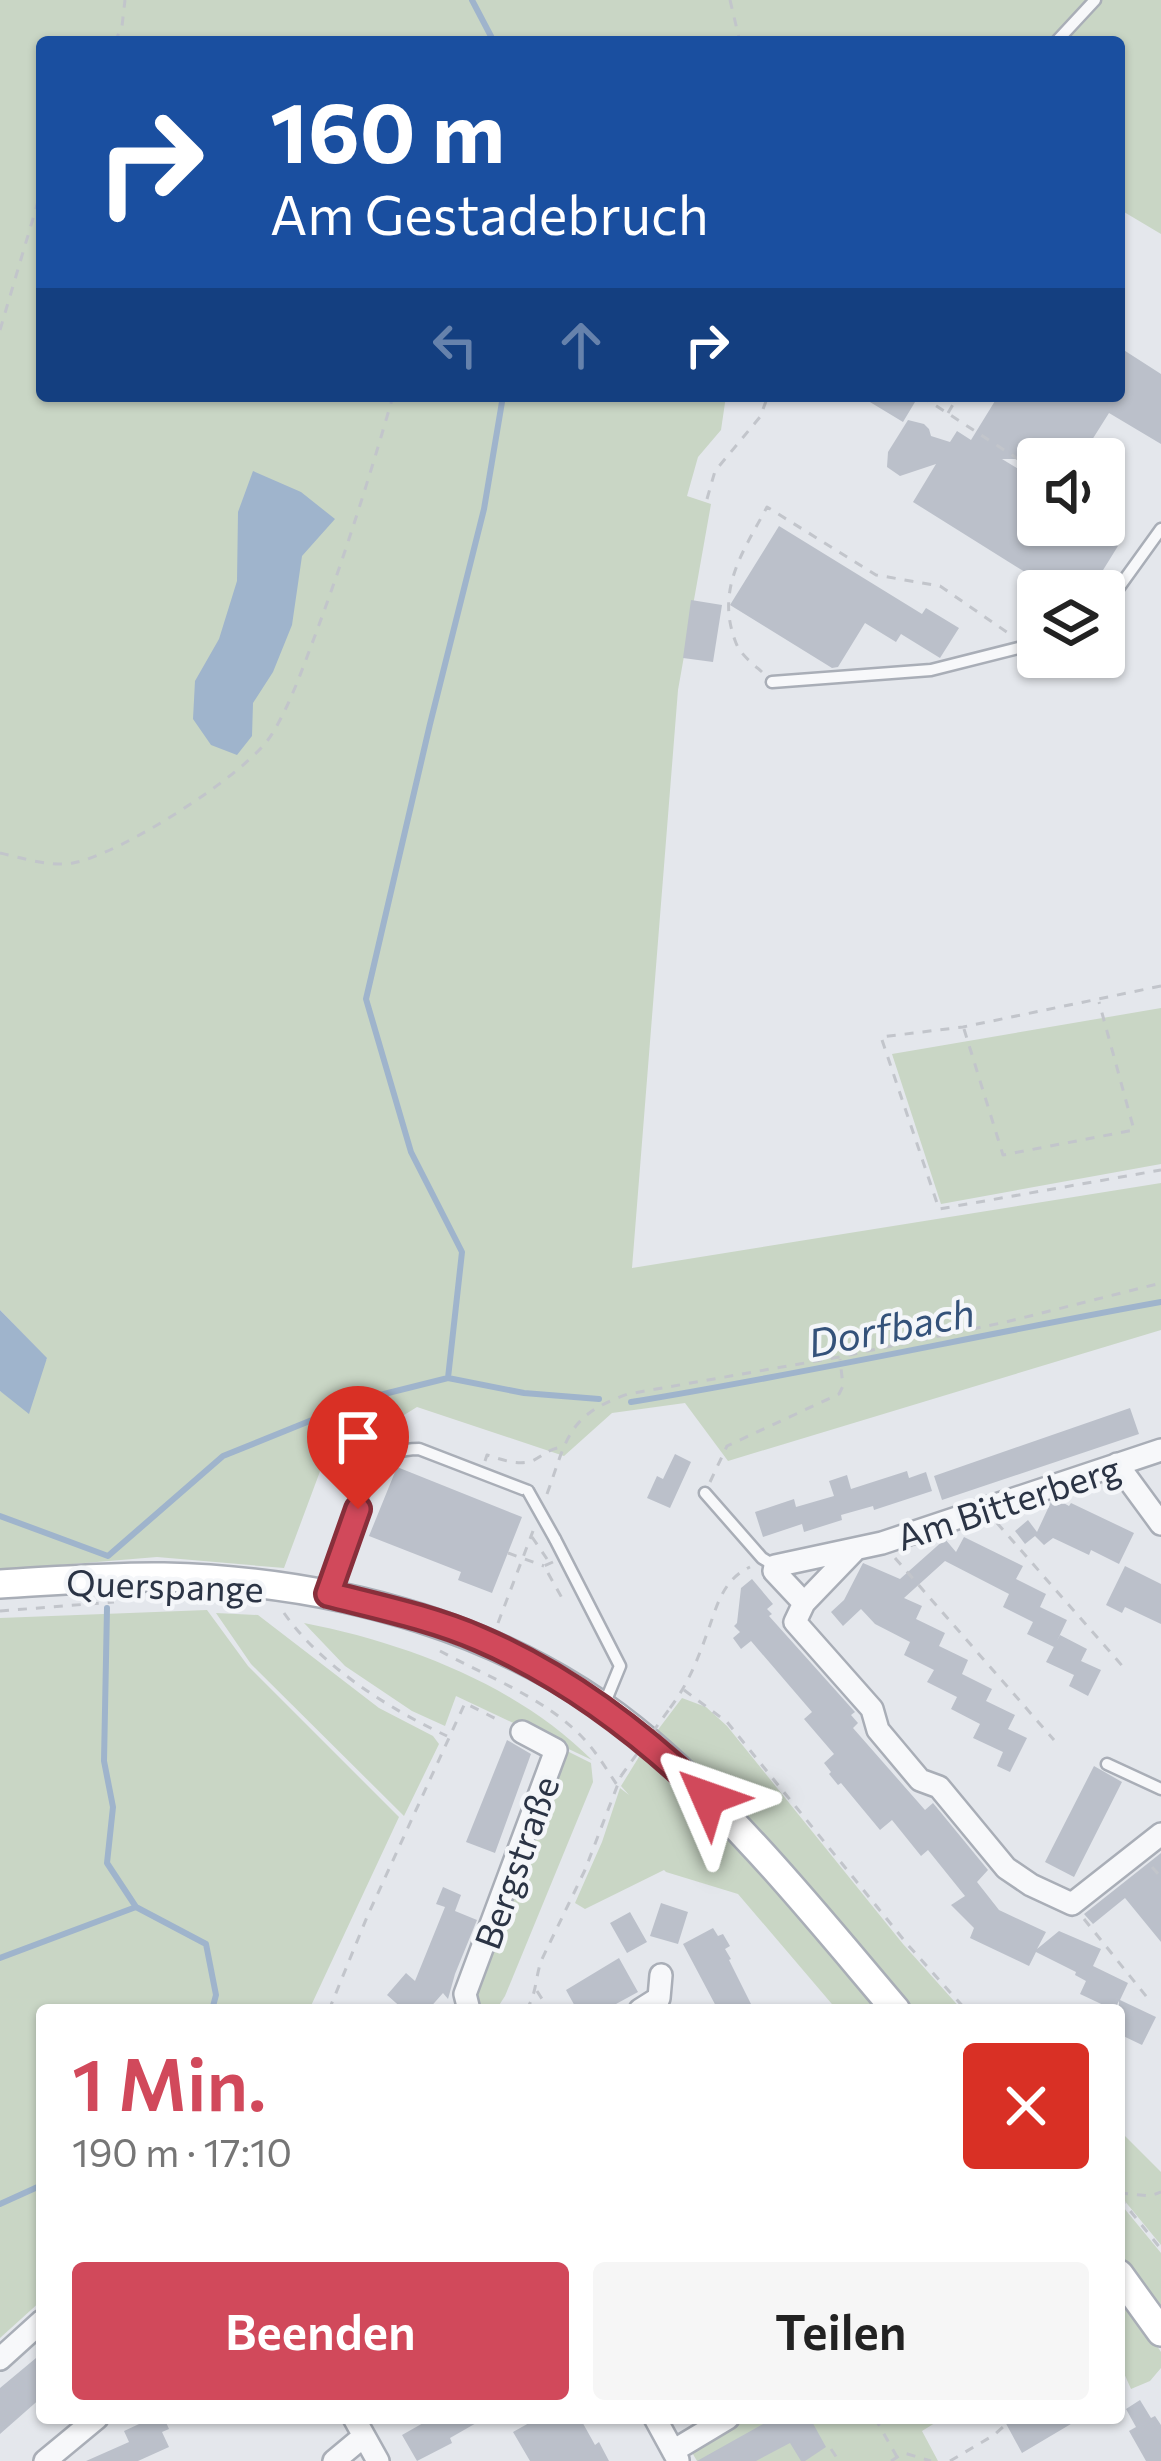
<!DOCTYPE html>
<html lang="de">
<head>
<meta charset="utf-8">
<style>
	:root { --surface:#fff; --page:#f6f6f6; --text:#222; --muted:#767676; --accent:#d1495b }
	body { margin:0; font-family:Commissioner,sans-serif; background:var(--page); color:var(--text); height:100vh; display:flex; flex-direction:column; font-size:45px; white-space:nowrap }
	* { box-sizing:border-box; margin:0 }
	p { font-size:39px; color:var(--muted) }
	.icon { flex:none; width:66px; height:66px; fill:none; stroke:currentColor; stroke-width:2; stroke-linecap:round; stroke-linejoin:round }
	.map { position:relative; flex:1; overflow:hidden }
	.drawer { position:absolute; left:36px; top:2004px; width:1089px; height:420px; display:flex; flex-direction:column; background:var(--surface); border-radius:12px; box-shadow:0 3px 9px #0004 }
	.drawer>* { flex:none }
	.top-card { position:absolute; left:36px; top:36px; width:1089px; height:366px; border-radius:12px; box-shadow:0 3px 9px #0004; background:#1a4fa0; color:#fff; overflow:hidden }
	.controls { position:absolute; left:1017px; top:438px; display:grid; gap:24px }
	.controls a { display:grid; place-items:center; width:108px; height:108px; border-radius:12px; background:var(--surface); box-shadow:0 3px 9px #0004; font-size:60px }
	.pin { position:absolute; display:grid; place-items:center; width:102px; height:102px; color:#fff; margin:-123px -51px; border-radius:50% 50% 50% 0; rotate:-45deg; box-shadow:0 0 12px #0007 }
	.pin .icon { rotate:45deg }
	.me { position:absolute; width:132px; margin:-66px; rotate:313deg; stroke-linejoin:round; filter:drop-shadow(0 0 9px #0008) }
	.turn { display:flex; align-items:center; gap:42px; height:252px; padding:0 36px; font-size:54px }
	.turn .icon { width:156px; height:156px; stroke-width:2.5 }
	.turn b { display:block; font-size:84px; line-height:102px }
	.lanes { display:flex; align-items:center; height:114px; padding:0 36px; background:#0003; justify-content:center; gap:60px; direction:ltr }
	.lanes .off { opacity:.35 }
	.round { display:grid; place-items:center; flex:none; width:126px; height:126px; border-radius:12px; background:var(--page) }
	.head { display:flex; align-items:center; justify-content:space-between; height:204px; padding:0 36px }
	h1 { font-size:72px; font-weight:600; line-height:90px; color:var(--accent) }
	.primary-button { display:flex; gap:24px; margin-top:auto; padding:24px 36px }
	.primary-button a { flex:1; height:138px; border-radius:12px; background:var(--accent); color:#fff; font-size:48px; font-weight:600; line-height:138px; text-align:center }
	.primary-button a+a { background:var(--page); color:var(--text) }
	.map>svg:first-child { display:block }
	.green { fill:#c9d6c5 }
	.water { fill:#9fb4cc }
	.lines { fill:none; stroke-linecap:round; stroke-linejoin:round }
	.stream { stroke:#9fb4cc; stroke-width:6 }
	.building { fill:#bbc0ca }
	.lane-casing { stroke:#a9aeb7; stroke-width:15 }
	.street-casing { stroke:#a9aeb7; stroke-width:26 }
	.secondary-casing { stroke:#a9aeb7; stroke-width:32 }
	.path { stroke:#c2c5cb; stroke-width:3; stroke-dasharray:9 9; stroke-linecap:butt }
	.lane { stroke:#f7f8fa; stroke-width:10 }
	.street { stroke:#f7f8fa; stroke-width:21 }
	.secondary { stroke:#fff; stroke-width:27 }
	.lane-bridge-casing { stroke:#a9aeb7; stroke-width:15; stroke-linecap:butt }
	.path-bridge { stroke:#c2c5cb; stroke-width:3; stroke-dasharray:9 9; stroke-linecap:butt }
	.lane-bridge { stroke:#f7f8fa; stroke-width:10 }
	.route-casing { stroke:#882f3b; stroke-width:30 }
	.route { stroke:#d1495b; stroke-width:21 }
	.labels { text-anchor:middle; dominant-baseline:central; stroke-width:9; stroke-linejoin:round; paint-order:stroke }
	.street-label { font-size:36px; fill:#2b3445; stroke:#f4f6f9 }
	.water-label { font-size:39px; font-style:italic; fill:#34527a; stroke:#f4f6f9 }
</style>
</head>
<body>
<div class="map">
<svg width="1161" height="2461" viewBox="0 0 1161 2461">
	<rect width="100%" height="100%" fill="#e4e7ec"/>
	<!-- green -->
	<path class="green" d="M0,0h1161v234l-42,-25v-167h-1077v354h684l-5,34 -23,27 -11,39 24,8 -33,186 -46,578 529,-85v147l-433,131 -43,-58 -73,10 -48,43 -147,-49 -95,59 -38,102 -127,-11 -157,13v-179l9,5 38,-37 -47,-49z
		M1161,1008v156l-220,40 -49,-150z
		M207,1610l41,56 151,151 -90,193h-267v290l-42,38v-720z
		M216,1613l42,2 121,93 54,28 6,8 -35,72 -153,-152z
		M304,1623c103,20 213,62 288,137l-136,-64 -11,30 -33,-15 -67,-45z
		M682,1698l24,9 21,19 176,218 59,66h-53l-171,-197 -81,-82z
		M565,1750l26,13 2,19 -88,214 -9,14h-13l-8,-14z
		M642,1752l54,46 187,212h-46l-99,-116 -72,-22 -2,-2 -79,39 -10,-6 27,-61 18,-54 9,7 -8,-9z
		M1119,2130l42,42v73l-42,-51z
		M1119,2202l42,51v59l-42,-55z
		M1119,2288l42,64v16l-11,13 -19,8 -12,-27z
		M731,2418h212l-21,13 16,30h-241l-10,-17z"/>
	<!-- water -->
	<path class="water" d="M253,471l48,21 34,27 -33,37 -10,69 -19,47 -20,31 -1,33 -15,19 -26,-10 -18,-26 2,-38 24,-42 18,-58 1,-69z
		M0,1310l47,48 -18,56 -29,-23z"/>
	<g class="lines">
		<!-- stream -->
		<path class="stream" d="M472,0l22,42
			M448,1378l14,-126 -51,-100 -45,-153 64,-275 54,-215 19,-113
			M631,1402c178,-29 353,-68 530,-100
			M0,1516l108,40 115,-100 141,-57 84,-21 76,15 75,6
			M107,1608l-3,153 9,46 -6,56 29,44 70,37 10,51 -4,15
			M0,1958l136,-51
			M0,2204l42,-19"/>
	</g>
	<!-- building -->
	<path class="building" d="M1119,347l42,27v70l-52,-31 -29,46h-78l36,22v44h46l34,21 -28,45h-53l-17,-11 5,-8 -112,-70 23,-38 -36,12 -13,-9 1,-15 20,-32 16,4 5,5 2,7 19,6 7,-11 14,9 27,-44h121z
		M860,396h46l9,6 -12,20z
		M779,526l143,88 4,-6 33,20 -19,30 -39,-24 -5,8 -31,-19 -27,44 -6,1 -102,-63z
		M691,600l31,5 -9,57 -30,-4z
		M1130,1408l9,26 -197,66 -8,-24z
		M675,1454l16,8 -21,46 -23,-10 10,-22 6,3z
		M397,1467l125,50 -30,76 -34,-13 3,-8 -92,-36z
		M907,1471l2,7 17,-6 6,19 -58,19 -1,-4 -32,9 1,5 -38,12 -2,-8 -39,13 -8,-25 39,-13 2,8 38,-11 -5,-15 18,-6 4,14z
		M1058,1500l11,6 2,-3 63,30 -15,31 -28,-14 -2,5 -36,-17 -9,7 -9,-9 -10,8 -10,-13 13,-11 9,12 14,-30z
		M964,1537l59,29 -7,13 30,15 -6,13 27,13 -13,27 -27,-13 6,-12 -30,-15 6,-13 -64,-33 -41,37 18,8 -6,13 29,14 -6,13 29,14 -6,14 30,15 -6,12 29,14 -7,14 19,9 -17,34 -13,-6 6,-14 -30,-14 7,-14 -29,-15 6,-12 -30,-15 7,-12 -30,-15 6,-13 -35,-18 -14,-15 -18,17 -12,-14 13,-12 19,-37 37,16 45,-40 11,13z
		M1125,1566l36,18v40l-36,-17 -3,6 -16,-8z
		M752,1579l21,25 -6,5 5,5 -3,2 86,96 -4,3 7,8 -5,5 72,82 8,-7 55,67 -11,12 22,28 47,22 -9,17 22,-18 42,18 -8,17 35,17 -8,17 36,17 -14,28 -23,-11v-33l-5,9 -34,-16 6,-13 -11,-6 1,-3 -40,-20 -7,14 -59,-28 4,-10 -23,-23 14,-9 -37,-46 -7,6 -29,-36 -12,10 -39,-47 -3,2 -9,-11 2,-2 -7,-9 10,-9 -30,-35 8,-7 -61,-71 -10,8 -8,-11 7,-6 -6,-6 3,-3 4,-35z
		M1060,1635l27,14 -6,12 20,9 -13,26 -19,-10 5,-11 -28,-13z
		M507,1740l24,14 -36,99 -29,-11z
		M1094,1766l28,16 -48,95 -29,-15z
		M1161,1853v89l-36,-44 -32,26 -9,-10z
		M443,1887l18,8 -6,16 22,9 -22,54 -7,25 -5,-6 -15,17h-24l-17,-15 19,-22 9,8 30,-74 -9,-3z
		M661,1903l27,9 -10,32 -28,-8z
		M630,1912l17,30 -20,11 -17,-30z
		M713,1928l5,8 5,-2 7,12 -5,3 6,10 -2,1 25,50h-36l-35,-66z
		M619,1958l19,34 -33,18h-28l-11,-20z
		M42,2353v44l-42,37v-46z
		M1140,2400l11,18 4,-2 6,9v36h-15l-17,-30 7,-4 -10,-18z
		M152,2418h12l5,11 -7,3 7,15 -31,14h-52l43,-19 -5,-11z
		M432,2418h53l-35,20 2,5 -35,18 -15,-26z
		M538,2418h42l15,27 4,-3 10,19h-79l-17,-29z
		M774,2418h36l16,29 -21,14h-4l-11,-18 -34,18h-59z
		M1003,2418h78l-59,35z"/>
	<g class="lines">
		<!-- lane casing -->
		<g class="lane-casing">
			<path id="lane" d="M1056,42l39,-42
				M1104,602l13,-12 44,-61
				M772,682l159,-12 107,-27
				M705,1493l57,65 13,8
				M555,1539l65,127 -16,39
				M328,1594l45,-127c15,-12 26,-18 46,-18l109,42
				M1107,1764l54,25"/>
		</g>
		<!-- street casing -->
		<g class="street-casing">
			<path id="street" d="M1117,1464l44,60
				M854,1551l-50,52 -9,19 77,87 6,21 42,50 19,7 67,81 25,17 41,19 89,-70
				M804,1603l-30,-32 1,-5 107,-23 279,-93
				M469,2010l-4,-16 91,-244 -34,-18
				M640,2010l19,-12 2,-23
				M0,2359l42,-38
				M354,2418l24,43
				M655,2418l23,42
				M673,2451l55,-33
				M45,2461l52,-43
				M334,2461l30,-25"/>
		</g>
		<!-- secondary casing -->
		<g class="secondary-casing">
			<path id="secondary" d="M0,1584c54,-3 110,-8 164,-7 172,4 351,51 484,165 93,80 169,175 248,268
				M1119,2274l42,58"/>
		</g>
		<!-- path -->
		<path class="path" d="M730,0l10,42
			M115,42l7,-16 3,-26
			M0,330l42,-142
			M921,396l117,76
			M948,413l10,-17
			M707,499l8,-28 45,-54 8,-21
			M762,672c-9,-8 -22,-18 -26,-29 -21,-53 7,-91 31,-136l109,68 64,11 71,49
			M0,853c22,5 50,14 73,10 46,-8 175,-89 199,-129 19,-31 31,-67 44,-101 29,-78 54,-157 77,-237
			M1161,986l-198,41 -82,10 58,172 222,-39
			M964,1029l39,126 131,-25 -35,-128
			M485,1461l2,-6c13,4 31,11 45,6 13,-6 14,-11 30,-14
			M710,1482l17,-36 112,-52 4,-8 -3,-27
			M547,1494c20,-55 20,-79 81,-100l211,-37 167,-35 155,-39
			M997,1523l128,146
			M532,1537l15,22
			M895,1558l159,182
			M553,1562l-9,4 18,32
			M0,1611l114,-9
			M284,1613c37,53 105,96 163,123
			M498,1623l35,-92
			M440,1651c48,26 107,48 144,88 13,14 23,31 33,46
			M684,1690l43,32 181,223 58,65
			M670,1708c16,-21 26,-44 35,-69 11,-28 15,-58 45,-72
			M1152,1867l9,10
			M1084,1919l66,82
			M537,1991l12,19
			M329,2010l38,-93 98,-214 37,19
			M526,2010c11,-15 9,-34 16,-51l43,-89 36,-94
			M1119,2193l31,3 11,-4
			M1119,2197l42,52
			M875,2418l22,39
			M831,2449l8,12
			M891,2461l13,-8 27,8
			M950,2461l44,-26 19,-17"/>
		<!-- lane -->
		<use href="#lane" class="lane"/>
		<!-- street -->
		<use href="#street" class="street"/>
		<!-- secondary -->
		<use href="#secondary" class="secondary"/>
		<!-- lane-bridge casing -->
		<g class="lane-bridge-casing">
			<path id="lane-bridge" d="M528,1491l27,48"/>
		</g>
		<!-- path-bridge -->
		<path class="path-bridge" d="M508,1553l36,13
			M621,1776l49,-68"/>
		<!-- lane-bridge -->
		<use href="#lane-bridge" class="lane-bridge"/>
	</g>
	<g class="lines">
		<!-- route casing -->
		<g class="route-casing">
			<path id="route" d="M358,1509l-30,85c51,13 104,24 152,45 86,37 161,94 228,159"/>
		</g>
		<!-- route -->
		<use href="#route" class="route"/>
	</g>
	<g class="labels">
		<!-- street labels -->
		<g class="street-label">
			<text transform="translate(1008 1501) rotate(-18)">Am Bitterberg</text>
			<text transform="translate(165 1584) rotate(2)">Querspange</text>
			<text transform="translate(515 1862) rotate(-70)">Bergstraße</text>
		</g>
		<!-- water labels -->
		<g class="water-label">
			<text transform="translate(891 1326) rotate(-11)">Dorfbach</text>
		</g>
	</g>
</svg>
<div class="controls">
<a><svg class="icon" aria-label="sound" viewBox="0 0 24 24"><path d="M4 9h4l5-4v14l-5-4H4zM17 9q2 3 0 6"/></svg></a>
<a><svg class="icon" aria-label="layers" viewBox="0 0 24 24"><path d="M12 4l9 5-9 5-9-5zM3 14l9 5 9-5"/></svg></a>
</div>
<div class="pin" style="left:358px;top:1509px;background:#d93025"><svg class="icon" aria-label="arrive" viewBox="0 0 24 24"><path d="M6 21V4h12l-3 4 3 4H6"/></svg></div>
<svg class="me" style="left:708px;top:1798px" viewBox="-20 -20 40 40"><path d="M0-17L14 15 0 8-14 15z" fill="#d1495b" stroke="#fff" stroke-width="4"/></svg>
<div class="top-card">
<div class="turn"><svg class="icon" aria-label="right" viewBox="0 0 24 24"><path d="M7 20v-9h11M14 6l5 5-5 5"/></svg><div><b>160 m</b>Am Gestadebruch</div></div>
<div class="lanes"><svg class="icon off" aria-label="left" viewBox="0 0 24 24"><path d="M17 20v-9H6M10 6l-5 5 5 5"/></svg><svg class="icon off" aria-label="ahead" viewBox="0 0 24 24"><path d="M12 20V5M6 11l6-6 6 6"/></svg><svg class="icon" aria-label="right" viewBox="0 0 24 24"><path d="M7 20v-9h11M14 6l5 5-5 5"/></svg></div>
</div>
<section class="drawer">
<div class="head"><div><h1>1 Min.</h1><p>190 m · 17:10</p></div><a class="round" style="background:#d93025;color:#fff"><svg class="icon" aria-label="close" viewBox="0 0 24 24"><path d="M6 6l12 12M18 6L6 18"/></svg></a></div>
<div class="primary-button"><a>Beenden</a><a>Teilen</a></div>
</section>
</div>
</body>
</html>
